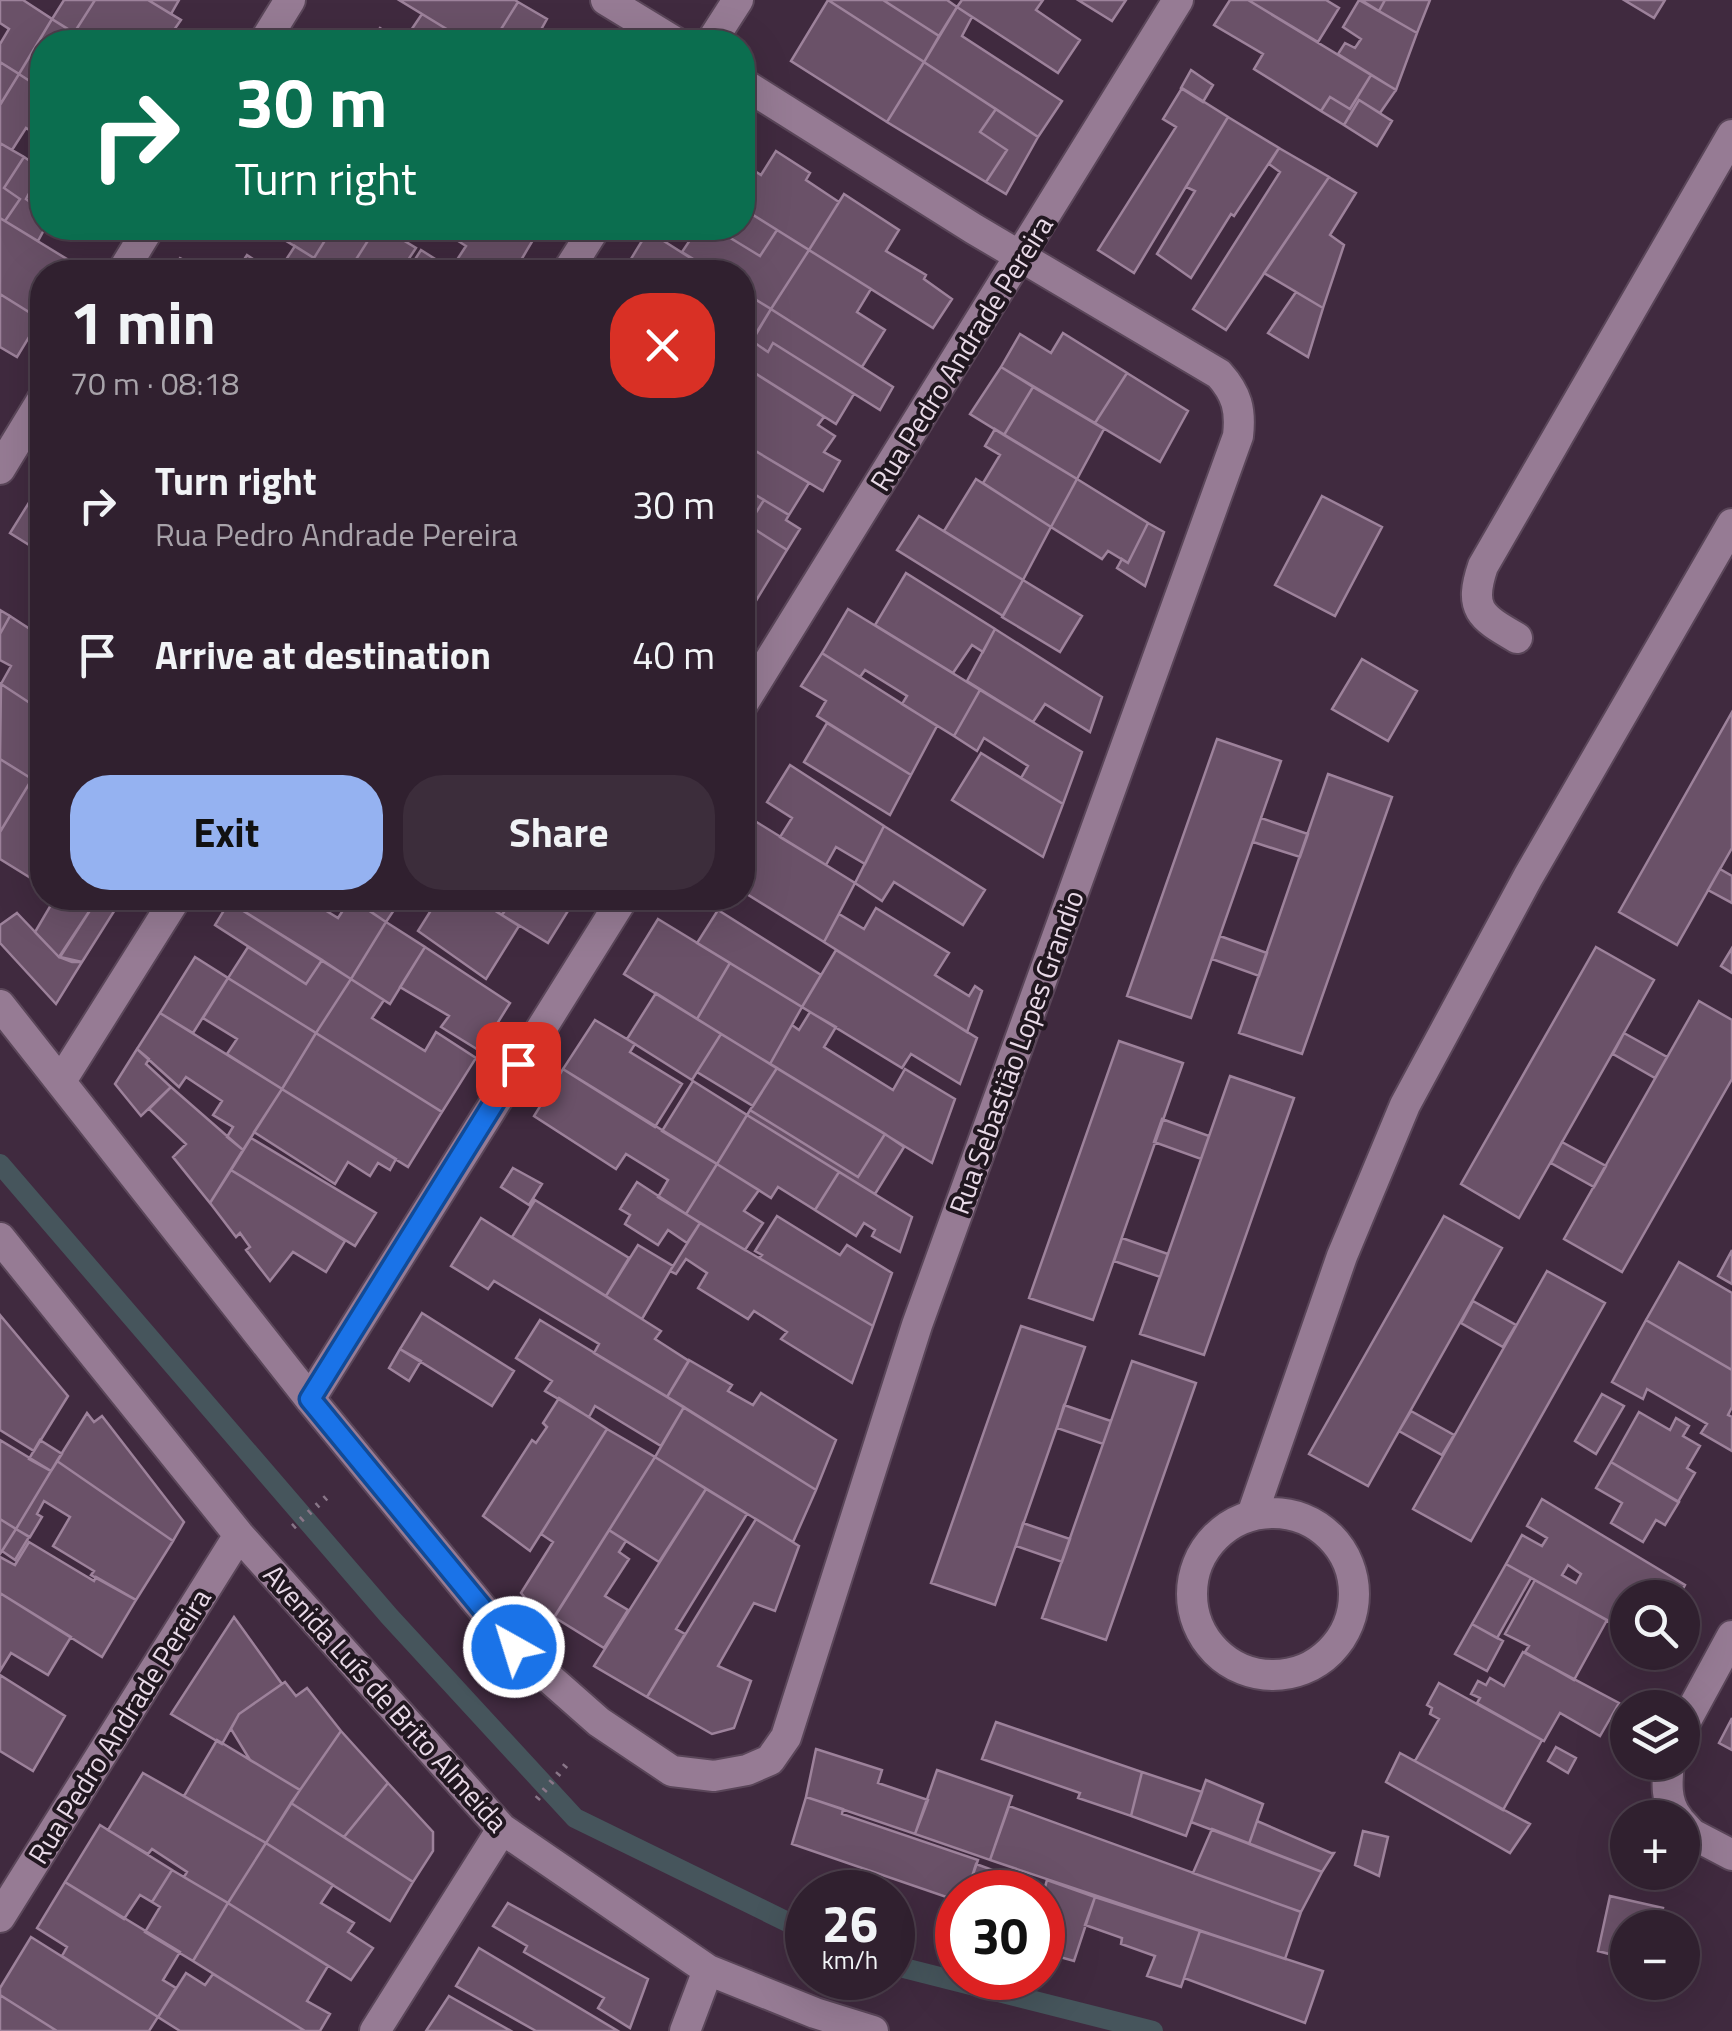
<!DOCTYPE html>
<html lang="en">
<head>
<meta charset="utf-8">
<style>
	:root { --surface:#30202f; --page:#3c2d3b; --text:#f1f3f6; --muted:#a8a3aa; --line:#4b3e4b; --accent:#95b2f1 }
	body { margin:0; font-family:"Titillium Web",sans-serif; background:var(--page); color:var(--text); height:100vh; display:flex; flex-direction:column; font-size:38px; white-space:nowrap }
	* { box-sizing:border-box; margin:0 }
	p { font-size:32px; color:var(--muted) }
	.icon { flex:none; width:55px; height:55px; fill:none; stroke:currentColor; stroke-width:2; stroke-linecap:round; stroke-linejoin:round }
	.map { position:relative; flex:1; overflow:hidden }
	.side { position:absolute; left:30px; top:260px; width:725px; height:650px; display:flex; flex-direction:column; background:var(--surface); border-radius:40px; box-shadow:0 10px 40px #0002,0 0 0 2px var(--line) }
	.side>* { flex:none }
	.hud { position:absolute; left:30px; top:30px; width:725px; height:210px; border-radius:40px; box-shadow:0 10px 40px #0002,0 0 0 2px var(--line); background:#0b6e4f; color:#fff; overflow:hidden }
	.tools { position:absolute; left:1610px; top:1580px; display:grid; gap:20px }
	.tools a { display:grid; place-items:center; width:90px; height:90px; border-radius:50%; background:var(--surface); box-shadow:0 10px 40px #0002,0 0 0 2px var(--line); font-size:50px }
	.speed { position:absolute; left:785px; top:1870px; display:flex; gap:20px; font-size:50px; font-weight:700; text-align:center }
	.speed>* { display:grid; place-content:center; width:130px; height:130px; border-radius:50%; background:var(--surface); box-shadow:0 10px 40px #0002,0 0 0 2px var(--line); line-height:1 }
	.speed small { font-size:25px; font-weight:400 }
	.speed .limit { border:15px solid #d22; background:#fff; color:#111 }
	.pin { position:absolute; display:grid; place-items:center; width:85px; height:85px; color:#fff; margin:-42px; border-radius:20px; box-shadow:0 5px 15px #0006 }
	.me { position:absolute; width:110px; margin:-55px; rotate:321deg; stroke-linejoin:round; filter:drop-shadow(0 0 8px #0008) }
	.turn { display:flex; align-items:center; gap:35px; height:210px; padding:0 40px; font-size:45px }
	.turn .icon { width:130px; height:130px; stroke-width:2.5 }
	.turn b { display:block; font-size:70px; line-height:85px }
	.round { display:grid; place-items:center; flex:none; width:105px; height:105px; border-radius:40px; background:var(--page) }
	.overview { display:flex; align-items:center; justify-content:space-between; height:170px; padding:0 40px }
	h1 { font-size:60px; font-weight:700; line-height:75px }
	.action { display:flex; gap:20px; margin-top:auto; padding:20px 40px }
	.action a { flex:1; height:115px; border-radius:40px; background:var(--accent); color:#111; font-size:40px; font-weight:700; line-height:115px; text-align:center }
	.action a+a { background:var(--page); color:var(--text) }
	ul { padding:0; list-style:none }
	li { display:flex; align-items:center; gap:30px; height:150px; padding:0 40px }
	li div { flex:1 }
	li b { display:block; font-size:38px }
	li em { font-style:normal }
	.map>svg:first-child { display:block }
	.lines { fill:none; stroke-linecap:round; stroke-linejoin:round }
	.stream { stroke:#46555c; stroke-width:20 }
	.building { fill:#6a5168; stroke:#9d829b; stroke-width:2.5; fill-rule:evenodd }
	.street-casing { stroke:#5a4659; stroke-width:34 }
	.path { stroke:#897688; stroke-width:6; stroke-dasharray:2.5 8; stroke-linecap:butt }
	.street { stroke:#967b94; stroke-width:30 }
	.route-casing { stroke:#114b97; stroke-width:25 }
	.route { stroke:#1a73e8; stroke-width:18 }
	.labels { text-anchor:middle; dominant-baseline:central; stroke-width:8; stroke-linejoin:round; paint-order:stroke }
	.street-label { font-size:28px; fill:#eadbe9; stroke:#211720 }
</style>
</head>
<body>
<div class="map">
<svg width="1732" height="2031" viewBox="0 0 1732 2031">
	<rect width="100%" height="100%" fill="#402a3f"/>
	<g class="lines">
		<!-- stream -->
		<path class="stream" d="M0,1164l389,452 186,202 233,114
			M892,1965l261,66"/>
	</g>
	<!-- building -->
	<path class="building" d="M0,0h23l29,19 -33,55 -19,-12v-18l9,-15 -9,-6z
		M64,0h31l-21,33 -22,-14z
		M95,0h53l33,20 -7,10 19,12h-104l-15,-9z
		M148,0h31l-8,14z
		M399,0h116l3,2 -25,40h-25z
		M828,0h55l56,36 -15,26z
		M828,0l96,62 -37,60 -96,-61z
		M883,0h64l10,7 -18,29z
		M962,0h81l-7,10 44,30 -22,33 -101,-66z
		M1078,0h48l-14,21z
		M1230,0h18l123,75 -21,34 -20,-12 -9,14 -67,-42 9,-15 -49,-29z
		M1248,0h78l13,8 -21,34z
		M1359,0l58,33 -21,57 -58,-36 7,-11 10,5 6,-9 -18,-12z
		M1361,0h24l-6,11z
		M1385,0h45l-13,33 -38,-22z
		M1624,0h41l-11,18z
		M518,2l29,17 -5,9 22,14h-71z
		M957,7l15,10 -10,19 100,65 -24,36 -114,-75z
		M422,14l46,28h-65z
		M52,19l37,23h-47v47l-23,-15z
		M380,28l21,14h-31z
		M0,62l19,12 -19,31z
		M924,62l72,47 -16,23 27,18 -21,32 -99,-60z
		M1191,70l22,15 -10,17 -22,-14z
		M19,74l23,15v49l-16,-10 -14,22 -12,-7v-38z
		M1371,75l25,15 -16,23 -21,-13 -15,25 -23,-14 9,-14 20,12z
		M1182,88l46,29 -94,156 -36,-23 78,-123 -13,-8z
		M1359,100l33,21 -15,25 -33,-21z
		M996,109l42,28 -32,57 -20,-12 21,-32 -27,-18z
		M1228,117l51,31 -45,68 -3,-2 -40,64 -34,-24 38,-63 -9,-4z
		M0,143l24,14 -20,31 16,11 -15,22 -5,-3z
		M1279,148l50,29 -103,153 -33,-21 87,-137 -11,-8z
		M776,151l34,22 -4,7 33,22 -30,48 -67,-42v-45l19,12z
		M24,157l18,12 -16,30 16,11v18h3l-7,13 -33,-20 15,-22 -16,-11z
		M1329,177l27,16 -26,42 14,10 -21,63 -59,-35z
		M844,194l55,36 -13,21 40,24 -2,4 28,20 -19,29 -124,-78z
		M742,208l35,22 -17,26 -46,-28h28z
		M0,218l75,46 -5,8h-28l-2,47 -40,-25z
		M265,228h53l11,6 -15,24z
		M318,228h58l-28,44h-12l-22,-14 15,-24z
		M376,228h7l33,20 -16,24h-52z
		M415,228h97l21,12 -19,32h-59l-4,-3 15,-23 -25,-16 -7,10z
		M698,228h16l46,28 17,-26 32,20 -38,59 -29,-18v-19h-28l-32,-20z
		M648,231l63,40 -1,1h-87z
		M295,246l19,12 22,14h-58z
		M421,250l30,19 4,3h-48z
		M809,250l62,39 -14,23 28,18 -23,37 -91,-58z
		M247,255l25,17h-36z
		M180,258l6,3 19,11h-34z
		M742,291l29,18 -29,47z
		M1296,292l27,16 -15,49 -40,-24z
		M0,294l40,25 -23,38 -17,-10z
		M771,309l122,78 -13,23 -107,-67 -5,9 -16,-11z
		M1063,333l64,40 -32,50 -94,-56 19,-33 31,19z
		M752,341l16,11 5,-9 81,51 -18,30 -94,-59v-9z
		M742,365l82,52 -6,8 17,11 -11,16 16,9 -17,30 -81,-48z
		M1001,367l32,20 -29,48 -34,-21z
		M1127,373l61,38 -28,51 -65,-39z
		M1033,387l71,42 -27,50 -73,-44z
		M995,429l82,50 -26,48 -68,-44 17,-28 -15,-9z
		M742,443l67,40 -20,32 -47,-28z
		M976,479l75,48 -28,53 -79,-49z
		M1077,479l71,44 -20,40 -20,-12 -6,8 -51,-32z
		M742,487l22,13 -16,25 -6,-4z
		M1322,496l60,31 -47,89 -60,-31z
		M764,500l25,15 -3,5 14,9 -13,21 -39,-25z
		M30,501l12,8v44l-32,-20z
		M919,516l104,64 -20,36 -106,-66z
		M742,521l45,29 -36,59 -9,-5z
		M1148,523l16,9 -19,54 -28,-18 5,-9 6,4z
		M906,573l89,56 -12,23 -11,-7 -19,28 -78,-48z
		M1023,580l59,36 -22,36 -58,-35z
		M848,609l132,81 -26,46 -52,-32 5,-8 -42,-26 -5,7 -38,-24z
		M0,610l10,6 -10,18z
		M42,611v26l-11,-7z
		M10,616l32,21v74l-41,-27 10,-18 -11,-6v-26z
		M995,629l107,68 -12,35 -45,-28 -12,18 -66,-41z
		M822,653l115,73 -26,49 -94,-59 9,-15 -25,-15z
		M1362,659l55,32 -29,50 -56,-32z
		M1,684l41,27v50l-10,18 -32,-20z
		M980,690l102,62 -19,52 -42,-26 7,-12 -44,-28 -7,13 -23,-15z
		M1732,712v136l-55,97 -58,-33z
		M827,723l84,52 -21,40 -86,-53z
		M1217,739l64,22 -90,257 -64,-22z
		M981,753l82,51 -20,53 -91,-57z
		M0,759l32,20 -32,53z
		M42,761v25l-10,-7z
		M790,765l94,61 -19,38 -29,-17 -10,18 -46,-28 12,-19 -25,-16z
		M1328,774l64,23 -90,257 -63,-21z
		M32,779l10,7v99l-42,-26v-27z
		M742,813l113,70 -31,59 -82,-51z
		M1261,818l47,16 -8,23 -47,-15z
		M884,826l101,64 -22,35 -69,-43 -12,19 -27,-18z
		M1720,869l12,7v27l-24,-13z
		M55,898h43l-39,59 -24,-25z
		M98,898h7l13,7 -36,57 -22,-5z
		M232,898h82l-2,4 26,16 13,-20 35,24 -35,57 -122,-77z
		M350,898h52l-16,24z
		M424,898h51l44,28 -33,53 -68,-48 17,-27z
		M475,898h38l-11,17z
		M513,898h63l-28,45 -46,-28z
		M229,902l93,58 -16,24 -91,-59z
		M876,908l73,45 -14,22 34,21 6,-10 7,5 -15,41 -143,-90 15,-28 25,15z
		M718,910l103,65 -19,32 -105,-64z
		M17,913l42,44 13,5h10l-26,42 -56,-61v-18z
		M658,919l72,44 -33,56 -73,-45z
		M386,922l39,25 -35,57 -39,-25z
		M1220,936l47,17 -8,23 -47,-17z
		M248,947l58,37 16,-24 29,19 -35,54 -88,-55z
		M425,947l85,56 -30,48 -39,-24 8,-11 -49,-29z
		M1596,947l58,33 -135,238 -58,-34z
		M1732,948v25l-11,-7z
		M836,950l141,88 -17,46 -49,-30 -9,14 -100,-61z
		M195,957l33,21 -35,55 -33,-20z
		M730,963l72,44 -32,57 -73,-45z
		M228,978l88,55 -34,56 -55,-35 10,-15 -34,-21z
		M351,979l33,21 -12,18 53,33 11,-19 40,26 -34,54 -126,-79z
		M656,993l65,41 -29,46 -65,-41z
		M1699,1001l33,19v59l-110,193 -58,-33z
		M810,1012l26,15 -12,20 69,43 12,-21 50,30 -23,64 -162,-99 22,-39 7,5z
		M160,1013l122,76 -39,61 -16,-13 6,-10 -20,-12 9,-14 -36,-24 -7,10 -42,-38z
		M595,1020l40,24 -5,8 52,32 -27,43 -92,-58z
		M316,1033l126,79 -34,55 -126,-78z
		M1624,1033l43,24 -12,21 -42,-24z
		M721,1034l56,34 -24,38 -56,-34z
		M1119,1041l64,22 -90,257 -64,-22z
		M137,1049l12,10 -3,5 25,23 -30,29 -26,-32z
		M777,1068l108,66 -27,43 -108,-67z
		M563,1069l154,95 -31,50 -28,-17 10,-17 -42,-26 -10,15 -82,-53z
		M1230,1076l64,22 -90,257 -64,-21z
		M693,1081l54,34 -30,49 -55,-33z
		M171,1087l72,63 -33,53 -37,-46 13,-13 -37,-35z
		M282,1089l114,70 -6,11 -12,-7 -8,13 -22,-14 -13,22 -81,-52z
		M750,1110l108,67 27,-43 19,13 -29,47 -128,-79z
		M747,1115l92,57 -24,38 -37,-23 -7,11 -54,-34z
		M1162,1119l47,17 -8,23 -47,-17z
		M251,1138l125,75 -21,33 -124,-76z
		M1562,1142l44,24 -12,21 -43,-24z
		M717,1164l42,26 -15,21 19,12 -18,27 -59,-36z
		M513,1168l29,16 -13,21 -28,-18z
		M231,1170l114,71 -19,31 -33,-20 -23,29 -24,-31 4,-3 -10,-14 -4,4 -26,-34z
		M839,1172l73,45 -12,35 -28,-16 3,-6 -11,-7 -8,13 -41,-26z
		M637,1182l63,41 -13,20 -19,-13 -10,15 -33,-21 5,-9 -10,-6z
		M535,1200l94,58 -23,38 -94,-59z
		M777,1216l63,39 7,-10 45,28 -19,53 -114,-68 3,-3 -7,-4z
		M1444,1216l58,32 -134,238 -59,-32z
		M481,1218l180,113 -6,8 34,22 -22,36 -73,-44 5,-9 -105,-63 -6,8 -37,-23z
		M700,1223l173,103 -21,57 -71,-44 6,-7 -33,-21 -6,8 -50,-31 9,-15 -21,-14 -10,15 -6,-3z
		M1122,1238l46,16 -8,23 -46,-16z
		M638,1245l35,21 -31,53 -36,-23z
		M1732,1250v34l-14,-8z
		M1679,1262l53,31v77l-86,-50z
		M1547,1271l58,32 -134,238 -58,-32z
		M1473,1301l43,24 -13,22 -42,-24z
		M422,1313l92,58 -22,35 -92,-57z
		M0,1315l68,81 -34,55 -34,-21z
		M540,1320l144,87 -23,39 -66,-40 -6,11 -44,-26 7,-10 -36,-23z
		M1646,1320l86,50v37l-4,8 4,2v34l-31,-18 6,-9 -60,-35 -4,10 -31,-17z
		M1021,1326l64,21 -90,258 -64,-22z
		M400,1349l21,12 -12,20 -20,-13z
		M689,1360l43,25 -4,6 25,14 8,-12 75,47 -20,50 -149,-93z
		M1132,1361l64,22 -90,257 -64,-22z
		M1602,1394l22,12 -28,48 -21,-13z
		M559,1398l48,31 -77,122 -47,-35 49,-76 4,3 11,-16 -4,-4z
		M1064,1405l47,16 -8,23 -46,-16z
		M684,1407l132,83 -23,52 -138,-85z
		M1411,1411l43,24 -12,20 -43,-24z
		M1639,1412l31,18 6,-12 13,8 -6,10 17,10 -13,22 8,5 -17,29 -67,-40z
		M87,1413l7,9 8,-6 82,106 -11,19 -116,-80z
		M607,1429l48,28 -106,169 -28,-33 32,-51 -12,-8z
		M0,1440l51,31 -35,58 -16,-10z
		M40,1440l22,14 -11,17 -22,-12z
		M655,1457l51,32 -47,73 -50,-32z
		M57,1461l116,80 -37,59 -45,-25 3,-4 -41,-25 17,-29 -26,-16 -7,13 5,3 -12,20 -14,-8z
		M1611,1462l68,40 -14,23 -9,-5 -13,22 -32,-19 11,-20 -26,-15z
		M706,1489l41,25 -71,115 9,5 -38,63 -53,-31z
		M1542,1499l143,86 -7,13h-50v34l-122,-68 16,-29 20,11 5,-8 -20,-12zM1568,1565l13,9 -5,9 -14,-8z
		M0,1519l16,10 -16,25z
		M756,1519l43,27 -24,65 -21,-8 -36,63 33,15 -17,47 -22,6 -65,-37z
		M1023,1523l47,16 -8,23 -46,-16z
		M16,1529l13,8 -14,23 -13,-9z
		M609,1530l17,11 -7,11 10,7 -24,37 23,14 -24,38 -50,-31z
		M29,1542l65,39 2,-4 40,23 -34,57 -102,-64v-36l15,8z
		M1506,1564l25,14 -34,60 -25,-14z
		M1535,1580l72,40 -33,60 -49,-28 4,-6 -24,-12z
		M0,1593l71,44 -23,38 -37,-22 -11,18z
		M234,1617l48,67 -43,30 -17,30 -51,-30z
		M1472,1624l31,17 -16,30 -32,-17z
		M1523,1652l96,51 -19,33 -40,-23 -16,28 -67,-38 3,-5 -9,-4 7,-13 8,4 4,-7 14,8z
		M0,1675l65,41 -32,55 -33,-20z
		M285,1682l11,14 11,-8 34,43 -41,59 -50,-30 -19,-31 8,-15z
		M1439,1683l103,57 -39,70 -88,-49 24,-42 -9,-5 2,-6 -5,-3z
		M1732,1718v32l-13,-7z
		M996,1722l146,50 -11,44 -53,-18 2,-5 -98,-34z
		M341,1731l47,52 -44,54 -53,-34z
		M217,1740l83,50 -34,53 -82,-47z
		M1556,1747l20,11 -8,15 -20,-12z
		M816,1749l66,21 -4,13 50,17 -13,34 -109,-37z
		M1400,1753l130,71 -20,29 -124,-71z
		M937,1770l75,26 -22,64 -75,-26z
		M1142,1772l60,20 -16,44 -55,-20z
		M143,1773l123,70 -38,60 -44,-26 3,-5 -35,-23 -4,5 -40,-24z
		M1206,1780l57,24 -14,40 -58,-22z
		M388,1783l45,49v19l-20,31 -69,-45z
		M806,1797l37,12 -1,5 136,46 -11,32h-9v9l-166,-57z
		M291,1803l122,79 -23,39 -124,-78z
		M1009,1806l292,106 -16,47 -295,-99z
		M1257,1821l74,32h3l-12,19 -73,-28z
		M100,1825l72,45 -20,32 -12,-7 -16,24 -59,-37z
		M1212,1829l110,43 -21,40 -108,-39z
		M1363,1831l25,6 -9,39 -24,-11z
		M266,1843l67,42 -12,18 33,20 -6,9 25,16 -22,32 -123,-77z
		M976,1864l69,25 -3,9v-6h-75z
		M172,1870l56,33 -35,58 -48,-29 15,-25 -8,-5z
		M1047,1880l48,17 -21,64 -32,-9v-54z
		M65,1882l115,70 -17,28 13,8 -18,29 -96,-61 5,-9 -30,-19z
		M1610,1896l53,12 -4,20h-31v31l-30,-8z
		M1095,1897l105,34 -19,56 -34,-11 8,-20 -34,-12 1,-6 -37,-13z
		M228,1903l100,63 -21,35 23,13 -10,17h-15l-112,-70z
		M508,1903l140,76 -18,49 -32,-20 6,-10 -80,-46 3,-6 -34,-20z
		M1200,1931l123,40 -18,52 -121,-45z
		M31,1937l127,80 -9,14h-92l-57,-36v-7z
		M479,1948l139,83h-82l-80,-45z
		M186,1973l19,12 8,-11 92,57h-125l-22,-14z
		M0,1995l57,36h-57z
		M449,1996l62,35h-85z"/>
	<g class="lines">
		<!-- street casing -->
		<g class="street-casing">
			<path id="street" d="M606,0l69,42
				M264,42l26,-42
				M711,42l27,-42
				M122,272l27,-44
				M567,272l28,-44
				M0,469l42,-69
				M1517,638c-36,-21 -49,-28 -34,-72l249,-431
				M742,705l436,-705
				M0,1005l310,394 204,248 85,75 73,49 42,5 33,-6 23,-10 16,-23 131,-412 321,-889c3,-26 -1,-42 -19,-62l-245,-145 -232,-146
				M61,1081l115,-183
				M0,1238l239,297 263,294 206,141 107,43 58,18
				M310,1399l313,-501
				M1192 1594a81 81 0 1 1 162 0a81 81 0 1 1-162 0Z
				M1252,1515l90,-259 63,-151 123,-228 204,-353
				M1682,1728l50,-92
				M1669,1762c-2,19 -4,40 9,56
				M1682,1823l10,11 40,21
				M0,1917l239,-382
				M375,2031l127,-202
				M685,2031l23,-61"/>
		</g>
		<!-- path -->
		<path class="path" d="M293,1527l36,-32
			M537,1799l34,-40"/>
		<!-- street -->
		<use href="#street" class="street"/>
	</g>
	<g class="lines">
		<!-- route casing -->
		<g class="route-casing">
			<path id="route" d="M514,1647l-204,-248 208,-335"/>
		</g>
		<!-- route -->
		<use href="#route" class="route"/>
	</g>
	<g class="labels">
		<!-- street labels -->
		<g class="street-label">
			<text transform="translate(961 353) rotate(-58)">Rua Pedro Andrade Pereira</text>
			<text transform="translate(1016 1052) rotate(-70)">Rua Sebastião Lopes Grandio</text>
			<text transform="translate(386 1698) rotate(48)">Avenida Luís de Brito Almeida</text>
			<text transform="translate(119 1726) rotate(-58)">Rua Pedro Andrade Pereira</text>
		</g>
	</g>
</svg>
<div class="tools">
<a><svg class="icon" aria-label="search" viewBox="0 0 24 24"><circle cx="10" cy="10" r="6"/><path d="M15 15l6 6"/></svg></a>
<a><svg class="icon" aria-label="layers" viewBox="0 0 24 24"><path d="M12 4l9 5-9 5-9-5zM3 14l9 5 9-5"/></svg></a>
<a>+</a>
<a>−</a>
</div>
<div class="speed"><div>26<small>km/h</small></div><div class="limit">30</div></div>
<div class="pin" style="left:518px;top:1064px;background:#d93025"><svg class="icon" aria-label="arrive" viewBox="0 0 24 24"><path d="M6 21V4h12l-3 4 3 4H6"/></svg></div>
<svg class="me" style="left:514px;top:1647px" viewBox="-20 -20 40 40"><circle r="17" fill="#1a73e8" stroke="#fff" stroke-width="3"/><path d="M0-11L8 9 0 5-8 9z" fill="#fff"/></svg>
<div class="hud">
<div class="turn"><svg class="icon" aria-label="right" viewBox="0 0 24 24"><path d="M7 20v-9h11M14 6l5 5-5 5"/></svg><div><b>30 m</b>Turn right</div></div>
</div>
<section class="side">
<div class="overview"><div><h1>1 min</h1><p>70 m · 08:18</p></div><a class="round" style="background:#d93025;color:#fff"><svg class="icon" aria-label="close" viewBox="0 0 24 24"><path d="M6 6l12 12M18 6L6 18"/></svg></a></div>
<ul>
<li><svg class="icon" aria-label="right" viewBox="0 0 24 24"><path d="M7 20v-9h11M14 6l5 5-5 5"/></svg><div><b>Turn right</b><p>Rua Pedro Andrade Pereira</p></div><em>30 m</em></li>
<li><svg class="icon" aria-label="arrive" viewBox="0 0 24 24"><path d="M6 21V4h12l-3 4 3 4H6"/></svg><div><b>Arrive at destination</b></div><em>40 m</em></li>
</ul>
<div class="action"><a>Exit</a><a>Share</a></div>
</section>
</div>
</body>
</html>
